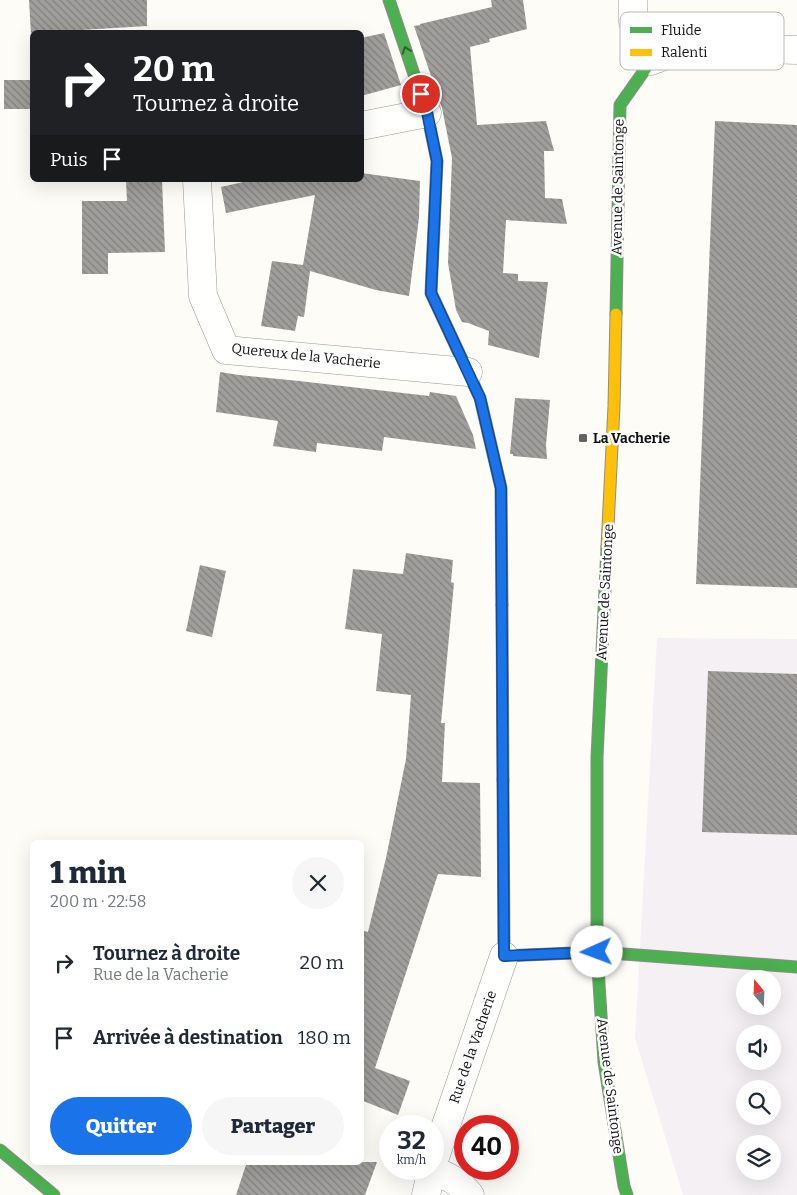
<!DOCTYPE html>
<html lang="fr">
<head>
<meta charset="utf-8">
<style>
	:root { --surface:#fff; --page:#f6f6f7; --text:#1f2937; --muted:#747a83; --accent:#1a73e8 }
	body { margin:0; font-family:Bitter,serif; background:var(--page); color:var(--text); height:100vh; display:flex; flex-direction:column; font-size:19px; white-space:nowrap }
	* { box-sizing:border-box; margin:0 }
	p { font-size:16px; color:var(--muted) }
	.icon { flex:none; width:28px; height:28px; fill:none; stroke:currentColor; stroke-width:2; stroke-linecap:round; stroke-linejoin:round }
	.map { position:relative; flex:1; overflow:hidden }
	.panel { position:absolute; left:30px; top:840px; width:334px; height:325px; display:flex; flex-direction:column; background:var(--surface); border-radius:8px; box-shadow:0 5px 20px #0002 }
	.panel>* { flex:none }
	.top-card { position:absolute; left:30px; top:30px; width:334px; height:152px; border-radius:8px; box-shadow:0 5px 20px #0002; background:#202124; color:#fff; overflow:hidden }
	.needle { width:32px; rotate:341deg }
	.fabs { position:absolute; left:736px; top:970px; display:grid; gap:10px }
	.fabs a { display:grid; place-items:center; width:45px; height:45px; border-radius:50%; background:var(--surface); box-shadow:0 5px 20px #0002; font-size:25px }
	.speed { position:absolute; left:379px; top:1115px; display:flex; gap:10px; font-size:25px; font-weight:700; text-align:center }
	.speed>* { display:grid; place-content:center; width:65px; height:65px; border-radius:50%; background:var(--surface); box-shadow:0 5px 20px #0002; line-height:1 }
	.speed small { font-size:12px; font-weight:400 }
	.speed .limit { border:8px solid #d22; background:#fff; color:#111 }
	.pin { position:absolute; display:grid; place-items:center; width:42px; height:42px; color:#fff; margin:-21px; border:2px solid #fff; border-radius:50%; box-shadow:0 1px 5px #0007 }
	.me { position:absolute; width:55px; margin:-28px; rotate:268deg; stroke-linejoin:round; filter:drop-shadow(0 0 4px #0008) }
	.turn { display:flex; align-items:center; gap:18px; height:105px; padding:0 20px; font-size:22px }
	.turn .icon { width:65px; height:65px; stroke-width:2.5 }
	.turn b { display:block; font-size:35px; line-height:42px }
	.then { display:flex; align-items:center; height:48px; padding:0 20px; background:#0003; gap:10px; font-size:19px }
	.round { display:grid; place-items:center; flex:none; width:52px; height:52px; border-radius:26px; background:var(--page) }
	.overview { display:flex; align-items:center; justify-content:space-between; height:85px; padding:0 20px }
	h1 { font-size:30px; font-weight:800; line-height:38px }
	.action { display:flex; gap:10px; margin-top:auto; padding:10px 20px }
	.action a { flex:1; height:58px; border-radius:30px; background:var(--accent); color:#fff; font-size:20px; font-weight:800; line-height:58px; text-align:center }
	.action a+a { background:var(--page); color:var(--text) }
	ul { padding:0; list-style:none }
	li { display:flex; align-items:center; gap:15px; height:75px; padding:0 20px }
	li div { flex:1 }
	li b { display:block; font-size:19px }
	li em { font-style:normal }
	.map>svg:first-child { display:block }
	.industrial { fill:#f5f0f3; fill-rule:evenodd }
	.building { fill:url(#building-back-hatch) }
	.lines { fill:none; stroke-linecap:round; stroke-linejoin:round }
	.street-casing { stroke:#979795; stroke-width:29 }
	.fast-casing { stroke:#8e8d8b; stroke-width:13 }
	.slow-casing { stroke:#8e8d8b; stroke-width:13 }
	.street { stroke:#fffffe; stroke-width:28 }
	.fast { stroke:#4caf50; stroke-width:11 }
	.slow { stroke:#ffc107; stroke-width:11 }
	.oneway { stroke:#2e6030 }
	.route-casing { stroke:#114b97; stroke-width:12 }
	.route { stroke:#1a73e8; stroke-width:9 }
	.poi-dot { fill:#646362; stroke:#fff; stroke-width:2 }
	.labels { text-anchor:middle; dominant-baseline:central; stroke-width:5; stroke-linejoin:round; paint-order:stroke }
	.street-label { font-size:14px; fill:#111; stroke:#fff }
	.poi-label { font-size:14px; font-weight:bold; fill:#111; stroke:#fff; text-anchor:start }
	.key { fill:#fff; stroke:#b8b8b8; stroke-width:1 }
	.key-label { font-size:14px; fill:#111 }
</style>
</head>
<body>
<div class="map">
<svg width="797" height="1195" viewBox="0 0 797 1195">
	<defs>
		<pattern id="building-back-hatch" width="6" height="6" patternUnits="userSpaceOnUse" patternTransform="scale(1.25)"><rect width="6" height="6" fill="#a19f9c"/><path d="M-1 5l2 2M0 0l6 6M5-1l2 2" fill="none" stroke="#82807e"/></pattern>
	</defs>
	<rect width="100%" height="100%" fill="#fdfcf7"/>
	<!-- industrial -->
	<path class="industrial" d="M657,638l140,1v556h-114l-48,-157zM745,979h27v27h-27zM745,1034h27v27h-27zM745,1089h27v27h-27zM745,1144h27v27h-27z"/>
	<!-- building -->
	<path class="building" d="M29,0h118v26l-98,6h-17l-1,2z
		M491,0h32l4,29 -38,10 1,3 -20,5 7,78 69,-4 8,30h-10l1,47 17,1 5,25 -61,-4 -3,53 15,1v7l30,1 -9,76 -51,-13 1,-14 -21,-8 -6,-1 -6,-12 -8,-47 4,-105 -10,-50 -28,-82 6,-1v-1l72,-17z
		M384,33l17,52 -40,11v-58z
		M4,80h28v29h-28z
		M715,121l82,4v463l-101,-4z
		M361,173l59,8 -1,37 -10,78 -33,-6 -66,-19 -6,46 -6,-1 -3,15 -34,-5 11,-65 31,4 12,-70 -89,18 -5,-26 31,-7h109z
		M126,180h36l3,72 -57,1v21h-26v-73h45z
		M220,372l19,3 60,6 130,15 1,-4 26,4 17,39 3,14 -92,-12 -2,14 -65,-8 -1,9 -43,-6 5,-25 -62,-9z
		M515,398l35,2 -4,45 1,14 -34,-3v-2h-3z
		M406,553l47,7 -2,22 3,1 -13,140h4l-3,59 38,1 1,94 -43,-3 -63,194 35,13 -12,34 -37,-15v-170l7,2 18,-74 20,-99 5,-64 -35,-4 6,-57 -37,-5 8,-60 50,5z
		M200,565l26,6 -14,66 -26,-6z
		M708,671l89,3v161l-95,-3z
		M247,1162h130l-12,33h-129z"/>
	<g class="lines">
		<!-- street casing -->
		<g class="street-casing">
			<path id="street" d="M633,0v22l18,39 37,-14 109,3
				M361,126l66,-13
				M197,180l6,116 23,54 242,22
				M432,1166l72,-210
				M431,1170c16,5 29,12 39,25
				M426,1195l6,-26"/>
		</g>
		<!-- fast casing -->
		<g class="fast-casing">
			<path id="fast" d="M389,0l38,113 10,48 -6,132 49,105 21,90 1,117
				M616,314l4,-209 31,-44
				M607,547l-10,210v195l7,110 20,124 3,9
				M503,780l1,176 93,-4 200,15
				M0,1150l54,45"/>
		</g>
		<!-- slow casing -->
		<g class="slow-casing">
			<path id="slow" d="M607,547l7,-141 2,-92
				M502,605l1,175"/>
		</g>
		<!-- street -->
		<use href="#street" class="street"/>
		<!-- fast -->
		<use href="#fast" class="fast"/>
		<!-- slow -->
		<use href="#slow" class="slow"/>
	</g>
	<!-- one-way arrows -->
	<defs><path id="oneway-chevron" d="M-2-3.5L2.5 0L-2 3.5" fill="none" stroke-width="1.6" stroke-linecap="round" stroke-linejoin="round" transform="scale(1.25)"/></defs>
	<use class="oneway" href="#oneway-chevron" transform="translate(406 50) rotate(-109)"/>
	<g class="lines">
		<!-- route casing -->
		<g class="route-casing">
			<path id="route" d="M421,94l6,18 10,49 -6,132 49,105 21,90 3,468 93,-4"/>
		</g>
		<!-- route -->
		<use href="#route" class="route"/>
	</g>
	<!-- markers -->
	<rect class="poi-dot" x="578" y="433" width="10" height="10" rx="2.5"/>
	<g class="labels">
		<!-- street labels -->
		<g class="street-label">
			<text transform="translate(618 187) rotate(-89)">Avenue de Saintonge</text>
			<text transform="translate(306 356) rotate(6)">Quereux de la Vacherie</text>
			<text transform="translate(605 592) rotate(-87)">Avenue de Saintonge</text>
			<text transform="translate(473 1047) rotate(-71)">Rue de la Vacherie</text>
			<text transform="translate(610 1086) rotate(83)">Avenue de Saintonge</text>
		</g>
		<!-- poi labels -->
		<g class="poi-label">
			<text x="593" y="438">La Vacherie</text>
		</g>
	</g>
	<!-- legend -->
	<rect x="620" y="12" width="164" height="58" rx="8" class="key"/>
	<rect x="630" y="27" width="22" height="6" fill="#4caf50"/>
	<rect x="630" y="49" width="22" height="7" fill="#ffc107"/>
	<g class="key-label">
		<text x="661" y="35">Fluide</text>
		<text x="661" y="57">Ralenti</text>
	</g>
</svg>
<div class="fabs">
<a><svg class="needle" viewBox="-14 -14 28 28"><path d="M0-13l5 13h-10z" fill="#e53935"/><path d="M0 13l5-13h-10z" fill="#747a83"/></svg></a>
<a><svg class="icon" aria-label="sound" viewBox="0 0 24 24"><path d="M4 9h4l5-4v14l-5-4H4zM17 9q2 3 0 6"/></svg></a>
<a><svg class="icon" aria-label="search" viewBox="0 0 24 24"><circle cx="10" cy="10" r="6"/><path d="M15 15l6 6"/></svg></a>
<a><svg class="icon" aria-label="layers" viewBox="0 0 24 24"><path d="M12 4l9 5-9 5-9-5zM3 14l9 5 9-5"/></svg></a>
</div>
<div class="speed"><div>32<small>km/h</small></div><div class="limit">40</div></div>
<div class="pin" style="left:421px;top:94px;background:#d93025"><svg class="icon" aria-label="arrive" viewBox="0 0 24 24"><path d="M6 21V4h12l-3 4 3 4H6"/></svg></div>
<svg class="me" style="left:597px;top:952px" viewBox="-20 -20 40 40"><circle r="19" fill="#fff"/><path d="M0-13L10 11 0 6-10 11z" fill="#1a73e8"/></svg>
<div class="top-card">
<div class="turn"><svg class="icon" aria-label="right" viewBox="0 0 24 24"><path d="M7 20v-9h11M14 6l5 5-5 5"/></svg><div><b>20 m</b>Tournez à droite</div></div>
<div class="then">Puis<svg class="icon" aria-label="arrive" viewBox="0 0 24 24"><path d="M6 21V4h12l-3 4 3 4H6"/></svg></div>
</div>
<section class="panel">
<div class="overview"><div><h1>1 min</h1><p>200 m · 22:58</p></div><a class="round"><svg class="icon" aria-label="close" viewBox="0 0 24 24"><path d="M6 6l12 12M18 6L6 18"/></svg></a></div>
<ul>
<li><svg class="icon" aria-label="right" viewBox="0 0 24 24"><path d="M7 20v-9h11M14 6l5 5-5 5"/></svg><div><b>Tournez à droite</b><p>Rue de la Vacherie</p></div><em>20 m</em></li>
<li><svg class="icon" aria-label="arrive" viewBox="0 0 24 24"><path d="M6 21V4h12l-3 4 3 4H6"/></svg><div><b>Arrivée à destination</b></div><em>180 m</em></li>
</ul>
<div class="action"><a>Quitter</a><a>Partager</a></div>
</section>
</div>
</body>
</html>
